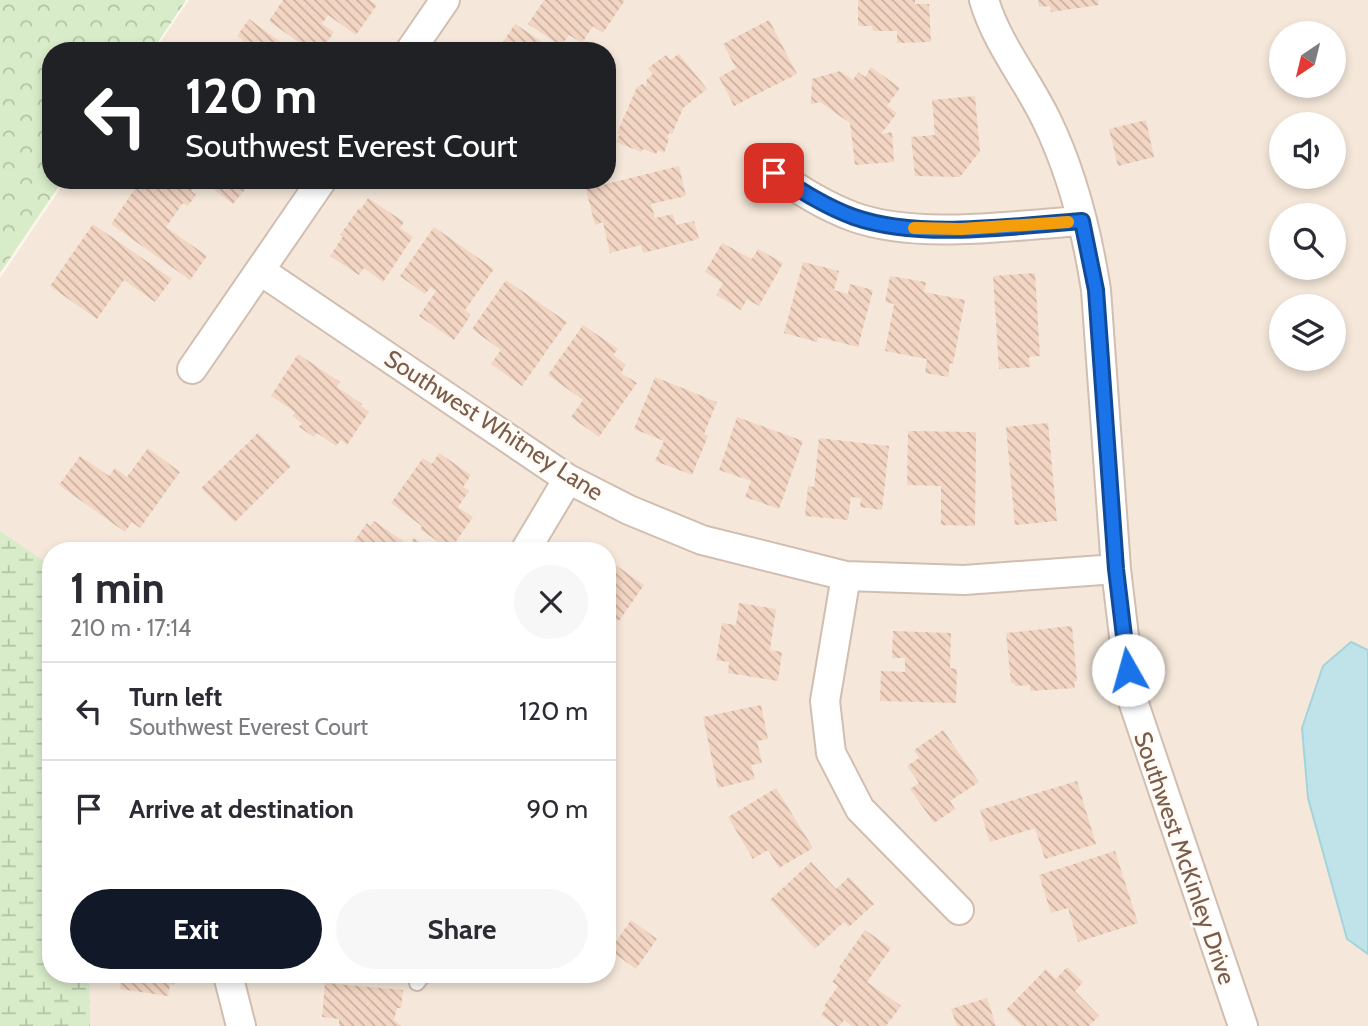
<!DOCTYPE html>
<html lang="en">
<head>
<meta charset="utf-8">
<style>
	:root { --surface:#fff; --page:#f7f7f7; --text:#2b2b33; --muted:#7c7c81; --line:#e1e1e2; --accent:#111827 }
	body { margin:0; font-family:Cabin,sans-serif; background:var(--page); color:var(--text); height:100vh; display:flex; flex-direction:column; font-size:26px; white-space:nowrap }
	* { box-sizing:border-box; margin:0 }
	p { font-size:23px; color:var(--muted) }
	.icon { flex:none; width:38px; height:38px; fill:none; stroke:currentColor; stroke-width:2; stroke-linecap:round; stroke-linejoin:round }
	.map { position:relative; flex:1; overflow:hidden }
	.details { position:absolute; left:42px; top:542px; width:574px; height:441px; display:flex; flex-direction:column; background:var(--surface); border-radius:28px; box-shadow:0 4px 10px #0003 }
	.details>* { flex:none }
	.hud { position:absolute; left:42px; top:42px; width:574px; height:147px; border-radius:28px; box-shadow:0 4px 10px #0003; background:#202124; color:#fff; overflow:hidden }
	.needle { width:46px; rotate:215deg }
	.tools { position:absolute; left:1269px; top:21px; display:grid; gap:14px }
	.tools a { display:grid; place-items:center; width:77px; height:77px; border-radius:50%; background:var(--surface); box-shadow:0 4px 10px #0003; font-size:35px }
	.pin { position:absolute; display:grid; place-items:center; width:60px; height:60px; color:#fff; margin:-30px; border-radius:14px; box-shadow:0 4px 10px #0006 }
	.me { position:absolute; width:77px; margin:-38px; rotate:353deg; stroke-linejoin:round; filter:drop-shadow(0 0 5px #0008) }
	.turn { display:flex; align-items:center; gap:24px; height:147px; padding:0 28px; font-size:32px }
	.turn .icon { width:91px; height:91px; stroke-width:2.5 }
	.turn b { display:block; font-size:49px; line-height:60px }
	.round { display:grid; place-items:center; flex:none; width:74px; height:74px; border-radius:37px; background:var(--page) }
	.head { display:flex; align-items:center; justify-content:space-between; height:119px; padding:0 28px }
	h1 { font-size:42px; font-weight:700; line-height:52px }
	.primary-button { display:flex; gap:14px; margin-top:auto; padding:14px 28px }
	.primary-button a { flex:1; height:80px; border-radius:42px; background:var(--accent); color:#fff; font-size:28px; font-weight:700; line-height:80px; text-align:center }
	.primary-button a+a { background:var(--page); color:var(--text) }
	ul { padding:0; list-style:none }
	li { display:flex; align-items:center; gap:21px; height:98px; padding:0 28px; border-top:2px solid var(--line) }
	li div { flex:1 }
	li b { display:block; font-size:26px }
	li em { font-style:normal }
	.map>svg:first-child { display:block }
	.residential { fill:#f5e8da; fill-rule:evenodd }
	.forest { fill:url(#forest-crowns) }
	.wetland { fill:url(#wetland-marsh) }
	.water { fill:#bfe3e8; stroke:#a5d3da; stroke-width:2 }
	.building { fill:url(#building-back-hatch) }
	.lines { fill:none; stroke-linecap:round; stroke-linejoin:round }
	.service-casing { stroke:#d1beb0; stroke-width:18 }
	.minor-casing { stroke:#d1beb0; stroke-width:32 }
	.service { stroke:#fff; stroke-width:14 }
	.minor { stroke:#fff; stroke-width:28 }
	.route-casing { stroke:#114b97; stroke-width:18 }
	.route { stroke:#1a73e8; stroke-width:12 }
	.slow { stroke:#f59e0b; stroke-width:12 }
	.labels { text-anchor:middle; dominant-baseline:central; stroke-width:5; stroke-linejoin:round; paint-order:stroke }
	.street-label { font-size:24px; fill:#7a5c4d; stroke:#fffaf3 }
</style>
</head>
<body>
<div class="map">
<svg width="1368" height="1026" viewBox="0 0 1368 1026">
	<defs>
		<pattern id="forest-crowns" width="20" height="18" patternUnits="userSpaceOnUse" patternTransform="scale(1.75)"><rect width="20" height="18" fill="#d8ecc9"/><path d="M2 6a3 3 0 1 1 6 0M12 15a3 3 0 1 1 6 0" fill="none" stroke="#b4c2a5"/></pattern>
		<pattern id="wetland-marsh" width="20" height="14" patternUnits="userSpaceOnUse" patternTransform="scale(1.75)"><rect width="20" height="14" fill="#d8ecc9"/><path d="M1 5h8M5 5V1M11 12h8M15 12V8" fill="none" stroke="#b4c2a5"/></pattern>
		<pattern id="building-back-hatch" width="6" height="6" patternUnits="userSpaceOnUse" patternTransform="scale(1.75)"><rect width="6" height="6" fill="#f3d5c3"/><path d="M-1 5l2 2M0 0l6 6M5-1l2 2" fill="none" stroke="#cab0a1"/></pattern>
	</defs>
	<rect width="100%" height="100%" fill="#fdf6ec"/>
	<!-- residential -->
	<path class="residential" d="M189,0h1179v1026h-1368v-748l66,-98h541v-129h-453zM1281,33h53v53h-53zM1281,124h53v53h-53zM1281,215h53v53h-53zM1281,306h53v53h-53zM51,551h556v424h-556z"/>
	<!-- forest -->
	<path class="forest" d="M0,0h186l-34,51h-101v129h12l-63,93z"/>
	<!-- wetland -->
	<path class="wetland" d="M0,531l51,35v409h38l1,51h-90z"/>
	<!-- water -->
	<path class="water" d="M1351,642l17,8v304l-21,-15 -39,-141 -6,-70 21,-62z"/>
	<!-- building -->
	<path class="building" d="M283,0h86l8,5 -21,30 -28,-20 -6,9 12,8 -13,19h-10l-42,-30z
		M544,0h81l-22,33 -10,-7 -11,17 -13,-8 -8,11 -33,-22z
		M858,0h57v4h14l2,38 -34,1v-12h-24l-1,-5h-14z
		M1038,0h60l1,5 -48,7 -1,-6 -11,1z
		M249,19l44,32h-57l7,-11 -6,-4z
		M769,20l28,54 -63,32 -15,-29 17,-9 -13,-24z
		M515,24l41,27h-59z
		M679,54l28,35 -24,19 -11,26 -3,-1 -2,4 2,2 -5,14 -6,-3 -2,4 -13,-5 -2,3 -25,-10 4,-8 -3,-1 20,-46 5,-3 4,2 1,-7 6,-5 -5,-6 18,-13 4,5z
		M871,67l29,21 -13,18 10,7 -16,21 11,-2 2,30 -39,3 -5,-42 -30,-21 -9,2 1,-25 28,-8 13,9 5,-8 7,5z
		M975,96l5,55 -20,26 -45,-1 -4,-39 24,-2 -3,-35z
		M1146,120l8,37 -36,9 -9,-37z
		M679,166l7,30 -35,8 4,14 18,-4 3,11 18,-4 5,18 -56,14 -2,-8 -31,8 -7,-31 -8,3 -9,-36z
		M141,180h43l10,7 -3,4 5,4 -8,11 -5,-3 -17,24 41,29 -17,24 -79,-56z
		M209,180h44l-20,24 -27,-20z
		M368,198l36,24 -4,6 13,9 -30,45 -19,-14 -5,7 -29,-19 13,-20 -3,-1 19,-27 2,1z
		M93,224l79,55 -17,23 -31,-22 -27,39 -47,-33z
		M434,227l60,42 -29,41 6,5 -17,25 -35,-24 17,-25 -5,-4 -6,7 -25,-18z
		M722,243l30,16 6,-10 25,14 -24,43 -12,-7 -6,11 -25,-15 7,-12 -18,-11z
		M803,262l36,9 -5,19 14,4 2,-10 23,6 -15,57 -40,-10 -1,5 -33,-9z
		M1035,273l5,83 -11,1 1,10 -31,2 -6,-93z
		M890,276l36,6 -2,10 41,8 -12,64 -3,-1 -2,14 -23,-4 2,-14 -42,-8 9,-47 -9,-2z
		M506,280l61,42 -45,64 -31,-22 10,-14 -29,-21z
		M583,325l35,24 -5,6 13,10 -5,8 16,10 -38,54 -28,-20 12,-17 -35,-25z
		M298,354l42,28 -3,5 25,17 -1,2 8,6 -22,33 -6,-5 -5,6 -19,-13 -3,4 -15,-10 3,-4 -10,-7 3,-4 -24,-16z
		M655,377l62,25 -13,32 4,2 -16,39 -37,-14 9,-20 -30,-12z
		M737,417l66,24 -24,68 -34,-12 6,-16 -32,-11z
		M1048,423l9,98 -42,4 -9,-98z
		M908,431l68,1 -1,94 -34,-1v-39l-34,-1z
		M258,433l33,33 -56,56 -34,-34z
		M819,438l70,8 -7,64 -22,-3 1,-9 -10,-1 -3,23 -43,-4 3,-30 6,1z
		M148,448l32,24 -40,56 -8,-6 -7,10 -66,-47 21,-29 29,20 6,-8 12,9z
		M439,453l32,22 -8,12 6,4 -11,16 15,10 -23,33 -30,-21 2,-3 -31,-23 32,-45 9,6z
		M374,521l35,24 5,-7 18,13h-85l20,-28 3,3z
		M607,559l37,26 -25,36 -12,-8z
		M739,603l37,6 -6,41 12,2 -4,29 -50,-8 1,-11 -13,-2 6,-37 14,2z
		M1072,626l5,55 -3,1 1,6 -45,3v-6l-15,1v-3h-4l-5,-50z
		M893,631l58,2 -1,35 7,1 -1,34 -76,-2 1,-30 24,1v-14h-13z
		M761,705l7,34 -11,2 5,22 -11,2 4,14 -37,9 -15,-71z
		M943,730l36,52 -29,19 5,8 -21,14 -24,-34 9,-6 -12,-17 12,-8 -5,-8z
		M1077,781l19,63 -51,15 -10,-31 -45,14 -10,-32z
		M776,788l37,60 -34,20 -11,-18 -15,9 -25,-42z
		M1115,851l23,72 -60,19 -10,-34 -17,5 -12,-38z
		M811,862l25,27 13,-12 25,27 -25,23 -5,-5 -29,27 -45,-49z
		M631,920l26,19 -21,30 -26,-19z
		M865,930l26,18 -24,34 34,24 -15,20h-34l-8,-6 -4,6h-4l-15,-11 5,-7 -2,-2 14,-20 -6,-4 9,-13 -2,-2z
		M1067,967l16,15 -8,9 24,25 -10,10h-67l-16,-16 40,-41 10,10z
		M122,975h53l-1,10 -4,-1 -2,12 -48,-7z
		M346,975h36l-1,6z
		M325,983l78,7 -2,18h-4l-3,12 8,6h-63v-7l-17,-2z
		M987,998l9,28h-39l-6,-17z"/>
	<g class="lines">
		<!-- service casing -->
		<g class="service-casing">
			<path id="service" d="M417,983l6,-8"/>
		</g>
		<!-- minor casing -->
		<g class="minor-casing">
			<path id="minor" d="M984,0c13,44 42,78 62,119 26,53 41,113 50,171l20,279 15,126 112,331
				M410,51l35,-51
				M774,173c26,17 50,33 80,44 65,23 159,8 228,4
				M261,271l307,208 61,31 73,30 144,36 118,4 152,-11
				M192,369l130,-189
				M525,551l43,-72
				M846,576l-21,125 6,52 29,56 99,101
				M228,975l13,51"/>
		</g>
		<!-- service -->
		<use href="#service" class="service"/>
		<!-- minor -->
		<use href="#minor" class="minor"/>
	</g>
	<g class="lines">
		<!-- route casing -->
		<g class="route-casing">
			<path id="route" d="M774,173c26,17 50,33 80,44 66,23 159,9 228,4l14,69 20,279 12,101"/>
		</g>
		<!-- route -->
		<use href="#route" class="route"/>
		<!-- slow -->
		<path class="slow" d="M914,228l47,1 107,-7"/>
	</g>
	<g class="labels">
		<!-- street labels -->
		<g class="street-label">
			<text transform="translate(494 425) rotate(33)">Southwest Whitney Lane</text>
			<text transform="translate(1185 858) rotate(71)">Southwest McKinley Drive</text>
		</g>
	</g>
</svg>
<div class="tools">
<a><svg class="needle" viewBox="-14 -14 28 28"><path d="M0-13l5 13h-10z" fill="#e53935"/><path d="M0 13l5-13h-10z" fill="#7c7c81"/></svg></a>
<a><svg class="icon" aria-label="sound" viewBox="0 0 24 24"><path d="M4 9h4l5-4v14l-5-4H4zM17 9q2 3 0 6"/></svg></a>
<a><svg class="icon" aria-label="search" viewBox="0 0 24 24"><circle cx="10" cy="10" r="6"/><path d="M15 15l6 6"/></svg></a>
<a><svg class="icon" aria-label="layers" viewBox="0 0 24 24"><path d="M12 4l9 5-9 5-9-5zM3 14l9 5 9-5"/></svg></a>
</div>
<div class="pin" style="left:774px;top:173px;background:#d93025"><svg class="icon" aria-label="arrive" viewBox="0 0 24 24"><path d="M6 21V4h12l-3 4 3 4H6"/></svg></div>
<svg class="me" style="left:1128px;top:670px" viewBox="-20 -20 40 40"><circle r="19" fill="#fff"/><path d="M0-13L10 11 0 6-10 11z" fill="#1a73e8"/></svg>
<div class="hud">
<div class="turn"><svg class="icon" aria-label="left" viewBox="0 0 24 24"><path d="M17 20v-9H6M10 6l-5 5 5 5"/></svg><div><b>120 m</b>Southwest Everest Court</div></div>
</div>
<section class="details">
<div class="head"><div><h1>1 min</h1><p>210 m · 17:14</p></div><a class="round"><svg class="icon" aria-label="close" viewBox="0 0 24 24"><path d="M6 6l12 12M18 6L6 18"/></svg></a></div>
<ul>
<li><svg class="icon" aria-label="left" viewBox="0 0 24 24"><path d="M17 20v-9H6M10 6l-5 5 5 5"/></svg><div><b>Turn left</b><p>Southwest Everest Court</p></div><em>120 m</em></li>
<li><svg class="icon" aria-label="arrive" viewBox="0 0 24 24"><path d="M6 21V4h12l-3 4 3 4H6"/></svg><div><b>Arrive at destination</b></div><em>90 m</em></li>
</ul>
<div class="primary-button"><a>Exit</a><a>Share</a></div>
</section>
</div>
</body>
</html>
